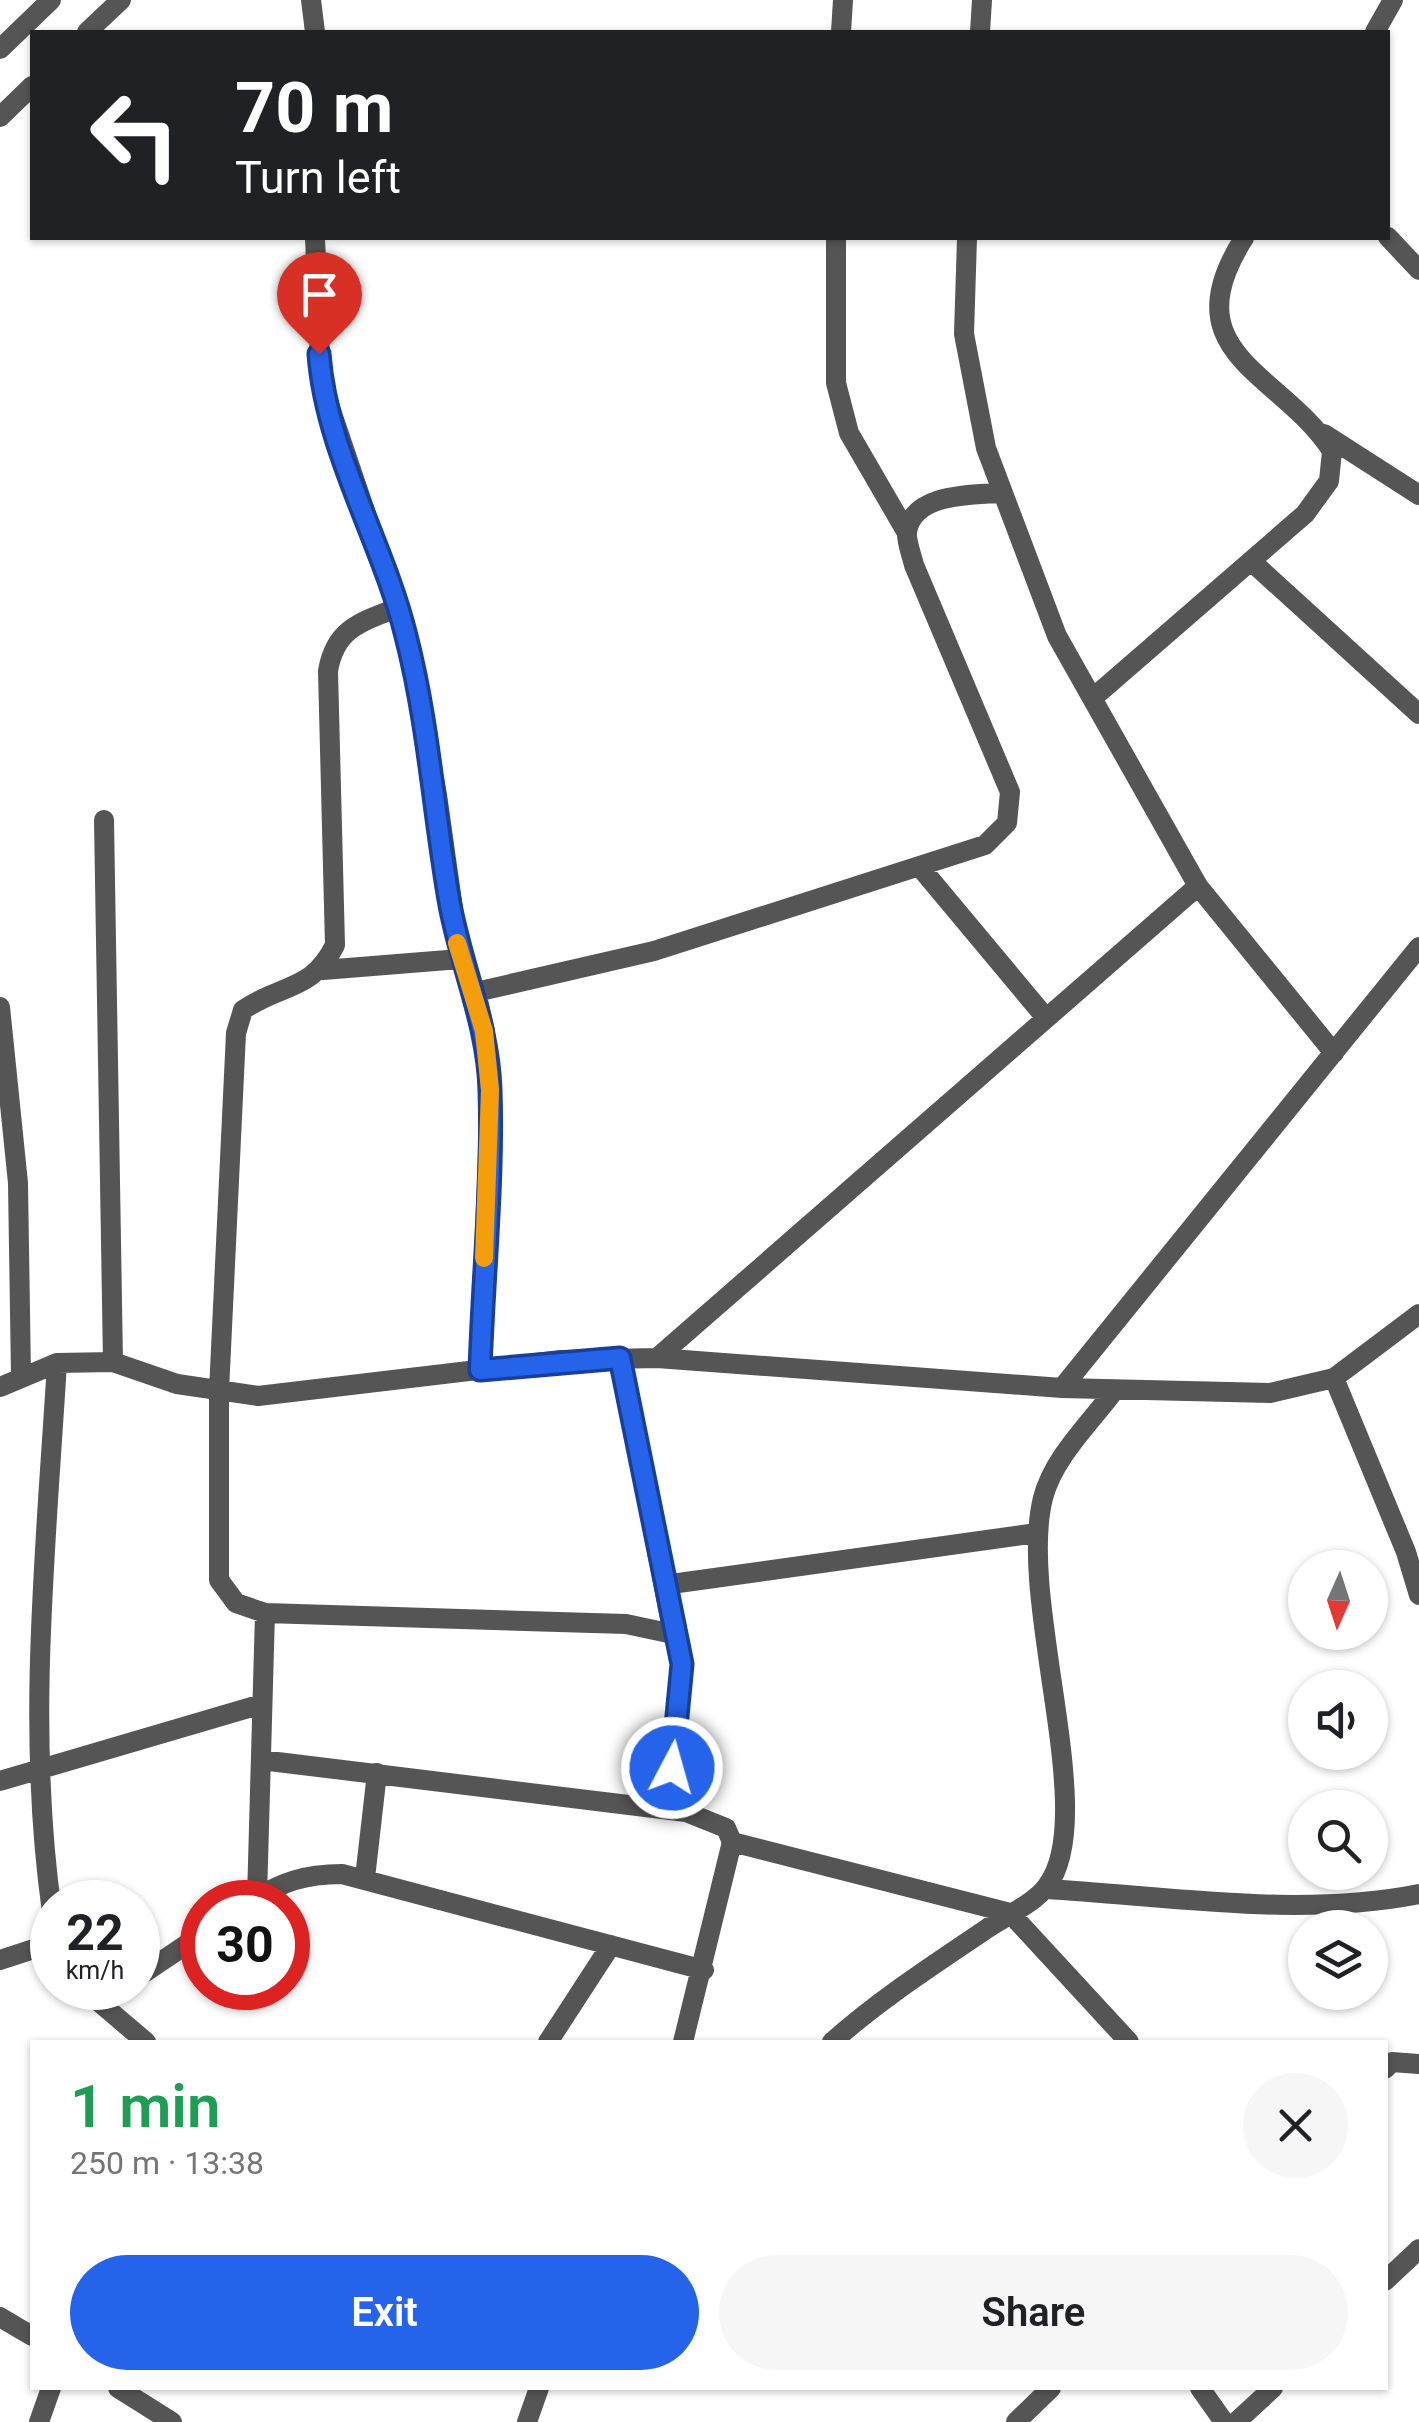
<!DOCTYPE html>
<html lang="en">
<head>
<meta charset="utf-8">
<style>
	:root { --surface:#fff; --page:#f6f6f6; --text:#202124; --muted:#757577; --accent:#2563eb }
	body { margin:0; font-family:Roboto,sans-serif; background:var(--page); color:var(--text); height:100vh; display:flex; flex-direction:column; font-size:38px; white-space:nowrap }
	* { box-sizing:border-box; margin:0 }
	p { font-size:32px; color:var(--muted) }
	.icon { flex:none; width:55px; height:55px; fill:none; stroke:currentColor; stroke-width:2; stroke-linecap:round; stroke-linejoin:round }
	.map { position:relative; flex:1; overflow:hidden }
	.sheet { position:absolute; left:30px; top:2040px; width:1358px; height:350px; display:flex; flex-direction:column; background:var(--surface); border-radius:0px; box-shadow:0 2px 8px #0004 }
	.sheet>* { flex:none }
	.banner { position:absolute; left:30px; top:30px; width:1360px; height:210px; border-radius:0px; box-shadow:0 2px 8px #0004; background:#202124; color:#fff; overflow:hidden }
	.needle { width:65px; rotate:183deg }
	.fabs { position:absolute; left:1288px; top:1550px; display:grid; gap:20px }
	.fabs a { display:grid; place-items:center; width:100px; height:100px; border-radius:50%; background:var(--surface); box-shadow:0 2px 8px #0004; font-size:50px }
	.speed { position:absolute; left:30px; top:1880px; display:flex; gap:20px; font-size:50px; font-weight:700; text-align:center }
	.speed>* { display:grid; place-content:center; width:130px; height:130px; border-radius:50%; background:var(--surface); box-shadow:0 2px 8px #0004; line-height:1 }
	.speed small { font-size:25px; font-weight:400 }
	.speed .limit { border:15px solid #d22; background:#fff; color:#111 }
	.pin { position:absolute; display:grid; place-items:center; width:85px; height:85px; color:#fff; margin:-102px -42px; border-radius:50% 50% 50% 0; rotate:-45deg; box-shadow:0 0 10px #0007 }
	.pin .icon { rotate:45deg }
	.me { position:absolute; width:110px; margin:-55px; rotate:6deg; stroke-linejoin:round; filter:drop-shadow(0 0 8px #0008) }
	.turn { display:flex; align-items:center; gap:35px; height:210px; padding:0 40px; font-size:45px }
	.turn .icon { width:130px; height:130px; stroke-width:2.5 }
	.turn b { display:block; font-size:70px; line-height:85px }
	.round { display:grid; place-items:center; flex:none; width:105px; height:105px; border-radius:52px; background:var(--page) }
	.summary { display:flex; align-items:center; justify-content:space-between; height:170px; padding:0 40px }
	h1 { font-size:60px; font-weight:600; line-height:75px; color:#1e9e55 }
	.primary-button { display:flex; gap:20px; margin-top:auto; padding:20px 40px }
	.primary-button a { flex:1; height:115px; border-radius:60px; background:var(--accent); color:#fff; font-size:40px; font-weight:600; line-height:115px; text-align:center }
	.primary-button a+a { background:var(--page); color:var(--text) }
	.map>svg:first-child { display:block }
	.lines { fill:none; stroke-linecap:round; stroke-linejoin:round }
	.minor { stroke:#555; stroke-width:20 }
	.tertiary { stroke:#555; stroke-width:20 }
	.route-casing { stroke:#184099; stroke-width:25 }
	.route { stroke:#2563eb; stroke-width:18 }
	.slow { stroke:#f59e0b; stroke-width:18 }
</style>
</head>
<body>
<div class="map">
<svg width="1419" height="2422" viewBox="0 0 1419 2422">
	<rect width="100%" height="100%" fill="#fff"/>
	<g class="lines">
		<!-- minor -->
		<path class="minor" d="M311,0l4,32
			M841,32l2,-32
			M980,32l2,-32
			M1375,32l18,-32
			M1388,237l31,33
			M315,238l6,143 85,251 31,163 23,164 16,33 9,39 5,60 -10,279
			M836,238v145l13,50 58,100
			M967,238l-3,96 22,114 71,188 141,250 136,167
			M1324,434l95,61
			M1251,561l168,153
			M397,608c-37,14 -62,21 -69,63l7,274c-23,47 -53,38 -92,65l-7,23 -17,358v189l17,23 29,10 361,11 47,10 9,30 -11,104 3,30 12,14 40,16 6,14 -49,200
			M1094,697l211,-183 24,-33 3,-30c-52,-80 -162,-96 -88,-213
			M104,820l9,542
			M920,867l126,151
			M323,970l137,-11
			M476,992l178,-41 331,-106 22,-22 3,-31 -96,-227c-2,-9 -8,-24 -7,-33 6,-39 64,-37 93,-39
			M0,1007l18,176 3,192
			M657,1358l541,-472
			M620,1359l53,275
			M1334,1378l72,174 13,43
			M0,1387l57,-24 56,-1 64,22 81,12 303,-36 96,-2 405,30 208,5 64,-15 85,-64
			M1062,1388l357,-441
			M664,1585l373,-52
			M261,1760l425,52
			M0,1781l262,-77
			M732,1842l278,71 119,129
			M365,1878l12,-105
			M1046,1889c122,7 252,29 373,5
			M257,1898l8,-285
			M250,1902c31,-20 55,-28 92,-28l362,96
			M52,1912c-26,-183 -6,-365 5,-549
			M0,1960l52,-17
			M138,1977l64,-43
			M89,1988l10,14 47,40
			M99,2002l23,-14
			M548,2042l63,-97
			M832,2042c47,-42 100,-76 153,-112 18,-13 49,-26 62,-44 53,-69 -30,-285 -4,-388 10,-40 47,-75 71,-107
			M1385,2069l7,-7 27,2
			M1385,2281l34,-32
			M0,2317l32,19
			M118,2388l54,34
			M1200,2388l24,34
			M39,2422l12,-34
			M527,2422l12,-34
			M1016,2422l35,-34
			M1236,2422l37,-34"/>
		<!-- tertiary -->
		<path class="tertiary" d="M87,32l34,-32
			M0,49l51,-49
			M0,117l32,-31"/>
	</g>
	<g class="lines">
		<!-- route casing -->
		<g class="route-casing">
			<path id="route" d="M319,354c7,97 64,188 87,282 23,89 28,180 44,269 12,64 38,119 40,185 3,92 -7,188 -10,280l140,-12 62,306 -10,104"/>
		</g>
		<!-- route -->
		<use href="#route" class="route"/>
		<!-- slow -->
		<path class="slow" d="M457,943l27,88 6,59 -6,168"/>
	</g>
</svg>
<div class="fabs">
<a><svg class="needle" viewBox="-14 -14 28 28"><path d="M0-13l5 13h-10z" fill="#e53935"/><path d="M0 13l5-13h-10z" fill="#757577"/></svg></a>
<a><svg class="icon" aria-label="sound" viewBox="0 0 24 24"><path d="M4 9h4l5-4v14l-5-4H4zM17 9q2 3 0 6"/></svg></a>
<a><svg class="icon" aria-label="search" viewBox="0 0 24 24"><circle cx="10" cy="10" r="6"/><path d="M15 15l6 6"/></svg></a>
<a><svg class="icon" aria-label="layers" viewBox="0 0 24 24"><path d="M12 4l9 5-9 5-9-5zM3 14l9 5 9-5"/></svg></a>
</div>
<div class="speed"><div>22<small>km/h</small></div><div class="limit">30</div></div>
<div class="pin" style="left:319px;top:354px;background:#d93025"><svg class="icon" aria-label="arrive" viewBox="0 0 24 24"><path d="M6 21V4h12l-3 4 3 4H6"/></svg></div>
<svg class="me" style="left:672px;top:1768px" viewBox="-20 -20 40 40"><circle r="17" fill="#2563eb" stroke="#fff" stroke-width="3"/><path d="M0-11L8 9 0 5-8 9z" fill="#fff"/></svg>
<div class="banner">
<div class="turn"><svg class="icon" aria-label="left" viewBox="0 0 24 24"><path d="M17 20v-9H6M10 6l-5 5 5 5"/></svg><div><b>70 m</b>Turn left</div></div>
</div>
<section class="sheet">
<div class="summary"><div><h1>1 min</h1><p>250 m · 13:38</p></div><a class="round"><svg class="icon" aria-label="close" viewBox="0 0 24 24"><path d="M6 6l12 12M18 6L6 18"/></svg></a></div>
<div class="primary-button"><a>Exit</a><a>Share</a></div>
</section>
</div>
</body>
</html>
